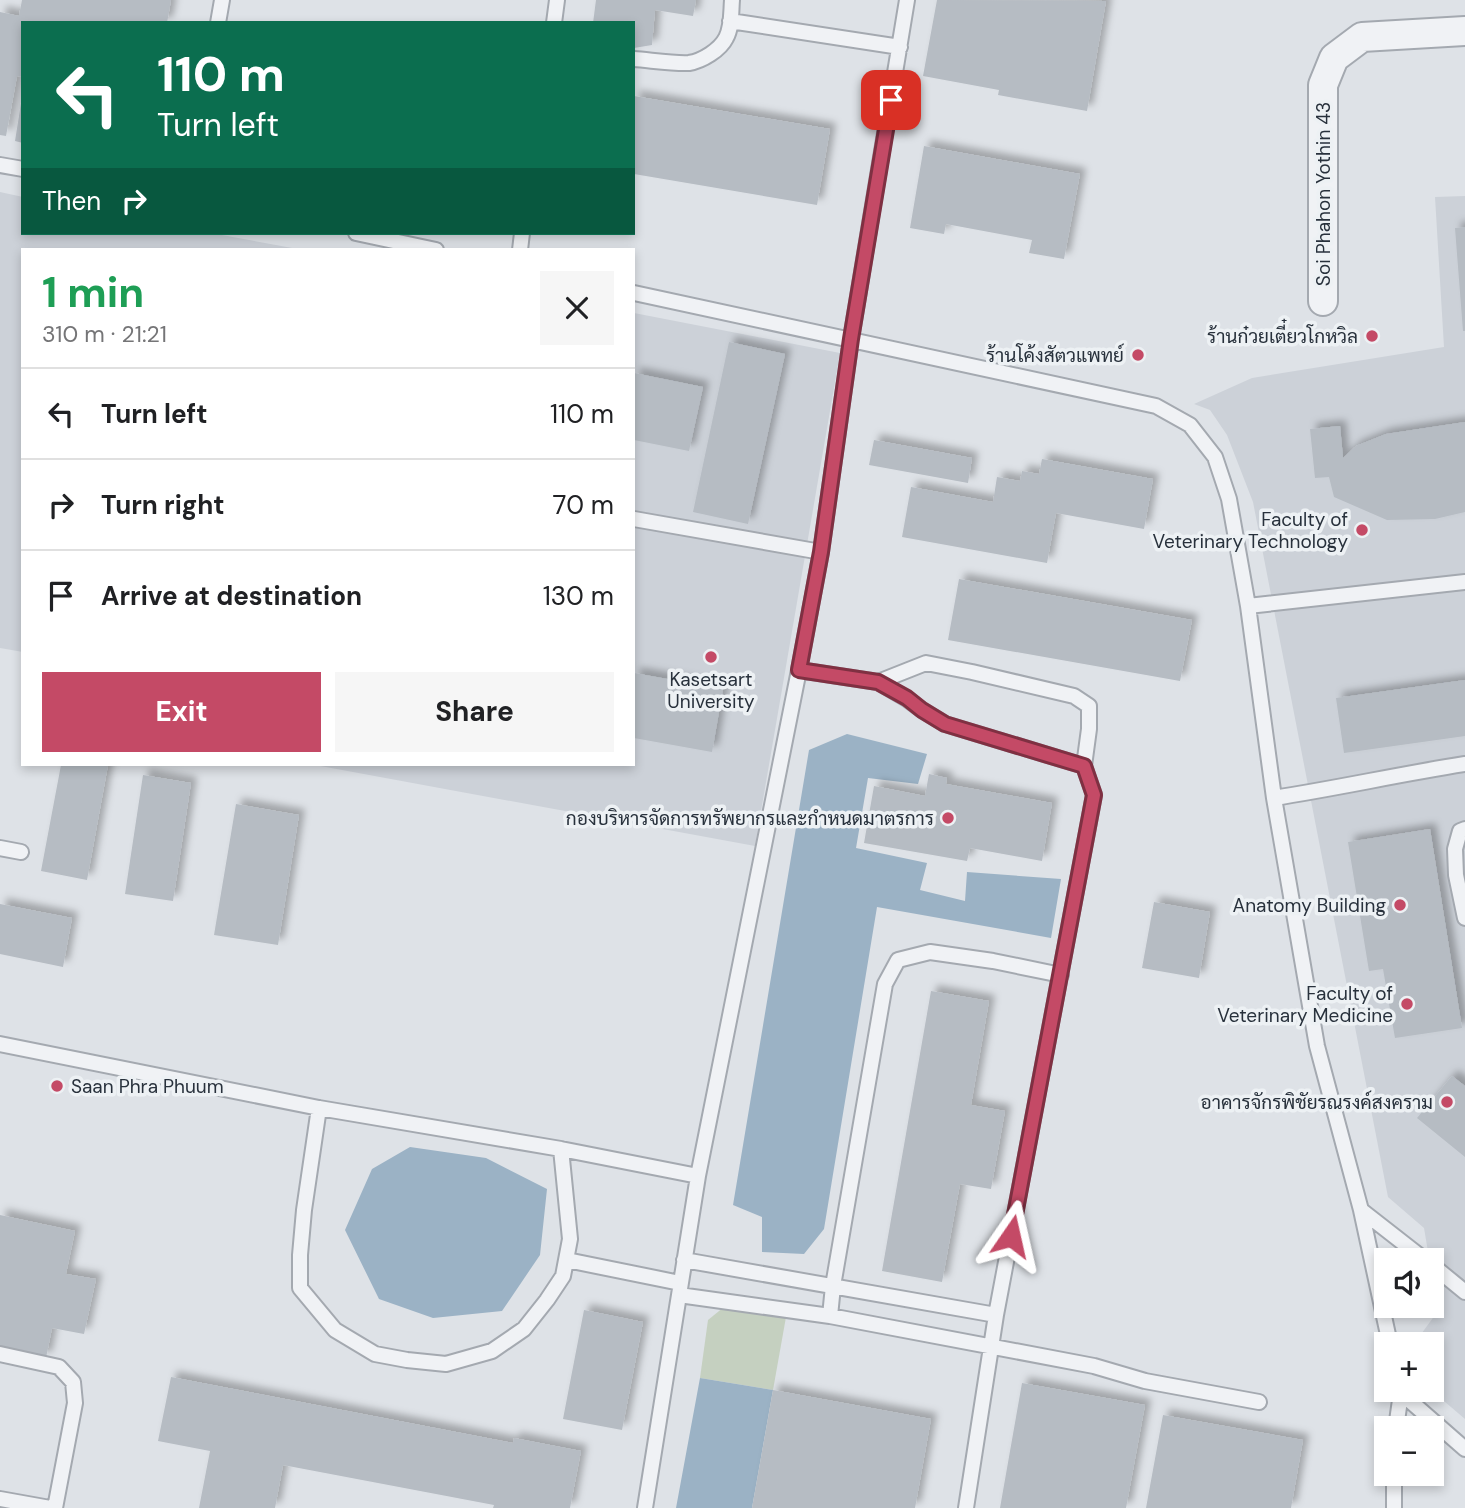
<!DOCTYPE html>
<html lang="en">
<head>
<meta charset="utf-8">
<style>
	:root { --surface:#fff; --page:#f6f6f6; --text:#202124; --muted:#757577; --line:#e0e0e0; --accent:#c44a66 }
	body { margin:0; font-family:"DM Sans",Sarabun,sans-serif; background:var(--page); color:var(--text); height:100vh; display:flex; flex-direction:column; font-size:26px; white-space:nowrap }
	* { box-sizing:border-box; margin:0 }
	p { font-size:23px; color:var(--muted) }
	.icon { flex:none; width:38px; height:38px; fill:none; stroke:currentColor; stroke-width:2; stroke-linecap:round; stroke-linejoin:round }
	.map { position:relative; flex:1; overflow:hidden }
	.sheet { position:absolute; left:21px; top:248px; width:614px; height:518px; display:flex; flex-direction:column; background:var(--surface); border-radius:0px; box-shadow:0 4px 10px #0003 }
	.sheet>* { flex:none }
	.banner { position:absolute; left:21px; top:21px; width:614px; height:214px; border-radius:0px; box-shadow:0 4px 10px #0003; background:#0b6e4f; color:#fff; overflow:hidden }
	.buttons { position:absolute; left:1374px; top:1248px; display:grid; gap:14px }
	.buttons a { display:grid; place-items:center; width:70px; height:70px; border-radius:0px; background:var(--surface); box-shadow:0 4px 10px #0003; font-size:35px }
	.pin { position:absolute; display:grid; place-items:center; width:60px; height:60px; color:#fff; margin:-30px; border-radius:14px; box-shadow:0 4px 10px #0006 }
	.me { position:absolute; width:77px; margin:-38px; rotate:11deg; stroke-linejoin:round; filter:drop-shadow(0 0 5px #0008) }
	.turn { display:flex; align-items:center; gap:24px; height:147px; padding:0 21px; font-size:32px }
	.turn .icon { width:91px; height:91px; stroke-width:2.5 }
	.turn b { display:block; font-size:49px; line-height:60px }
	.then { display:flex; align-items:center; height:66px; padding:0 21px; background:#0003; gap:14px; font-size:26px }
	.round { display:grid; place-items:center; flex:none; width:74px; height:74px; border-radius:0px; background:var(--page) }
	.head { display:flex; align-items:center; justify-content:space-between; height:119px; padding:0 21px }
	h1 { font-size:42px; font-weight:700; line-height:52px; color:#1e9e55 }
	.action { display:flex; gap:14px; margin-top:auto; padding:14px 21px }
	.action a { flex:1; height:80px; border-radius:0px; background:var(--accent); color:#fff; font-size:28px; font-weight:700; line-height:80px; text-align:center }
	.action a+a { background:var(--page); color:var(--text) }
	ul { padding:0; list-style:none }
	li { display:flex; align-items:center; gap:21px; height:91px; padding:0 21px; border-top:2px solid var(--line) }
	li div { flex:1 }
	li b { display:block; font-size:26px }
	li em { font-style:normal }
	.map>svg:first-child { display:block }
	.built { fill:#ccd1d8 }
	.green { fill:#c5d0c0 }
	.water { fill:#9bb2c5 }
	.building { fill:#b6bcc3; filter:url(#shadow) }
	.lines { fill:none; stroke-linecap:round; stroke-linejoin:round }
	.service-casing { stroke:#a4a9b0; stroke-width:18 }
	.minor-casing { stroke:#a4a9b0; stroke-width:32 }
	.service { stroke:#f0f2f5; stroke-width:14 }
	.minor { stroke:#f0f2f5; stroke-width:28 }
	.route-casing { stroke:#7f3042; stroke-width:18 }
	.route { stroke:#c44a66; stroke-width:12 }
	.poi-dot { fill:#c44a66; stroke:#edf1f4; stroke-width:2.5 }
	.labels { text-anchor:middle; dominant-baseline:central; stroke-width:7; stroke-linejoin:round; paint-order:stroke }
	.street-label { font-size:19px; fill:#28313c; stroke:#edf1f4 }
	.poi-label { font-size:19px; fill:#28313c; stroke:#edf1f4; text-anchor:end }
</style>
</head>
<body>
<div class="map">
<svg width="1465" height="1508" viewBox="0 0 1465 1508">
	<defs>
		<filter id="shadow"><feDropShadow dx="6" dy="-6" stdDeviation="3.5" flood-color="#0004"/></filter>
	</defs>
	<rect width="100%" height="100%" fill="#dee2e7"/>
	<!-- built -->
	<path class="built" d="M0,192l23,5v36h188l92,17h-280v402l-23,-4z
		M1465,196v1223l-34,-29 1,-46h-15l-1,-3 22,-30 -14,-83 -36,-31 -135,-695 -26,-67 -17,-25 -16,-6 58,-26 192,-31 -9,-150z
		M634,313l206,40 -85,493 -440,-81h319z"/>
	<!-- green -->
	<path class="green" d="M724,1307l62,10 -13,73 -73,-12 8,-58z"/>
	<!-- water -->
	<path class="water" d="M847,734l80,20 -9,30 -50,-6 -12,70 71,15 -7,27 45,11 2,-29 94,7 -10,59 -174,-31 -53,322 -20,25 -42,-2v-35l-29,-12 76,-455z
		M410,1147l76,11 61,31 -7,66 -38,56 -69,7 -54,-19 -34,-69 27,-61z
		M700,1378l73,12 -21,118h-76z"/>
	<!-- building -->
	<path class="building" d="M22,0h149l-4,23h-144v54l-6,-1 -11,60 -6,-1v-123l19,4z
		M596,0h100l-3,16 -38,-6 -3,35 -18,3v-25h-41z
		M937,0l169,1 -19,110 -89,-16 1,-5 -76,-14z
		M634,96l196,33 -13,76 -183,-31z
		M21,103h2v40l-8,-2z
		M924,146l156,28 -16,85 -35,-6 3,-13 -86,-16 -2,10 -34,-6z
		M1465,227v104h-2l-8,-103z
		M729,342l56,12 -37,170 -55,-12z
		M634,373l69,14 -14,64 -55,-11z
		M1465,422v90l-30,7 -48,1 -53,-23 -5,-20 -14,1 -5,-49 30,-3 3,32 13,-12 30,-12z
		M874,440l98,18 -4,25 -99,-18z
		M1042,459l111,20 -9,50 -88,-16 -9,50 -145,-26 9,-50 82,15 4,-25 23,4 2,-10 17,3z
		M959,579l233,41 -12,61 -232,-41z
		M634,673l89,16 -11,63 -78,-14z
		M1465,680v56l-121,17 -8,-55z
		M61,765h47l-21,115 -46,-9z
		M929,774l18,4 -1,6 106,19 -10,58 -72,-13 -3,13 -103,-18 10,-57 51,10z
		M143,775l48,8 -18,118 -48,-7z
		M236,804l63,11 -21,130 -64,-10z
		M1430,829l32,199 -67,10 -12,-69 -14,2 -21,-129z
		M1154,902l56,10 -11,66 -57,-10z
		M0,904l72,14 -9,49 -63,-13z
		M931,991l58,10 -18,104 34,6 -14,78 -31,-5 -18,98 -60,-11z
		M1452,1076l13,10v71l-48,-39z
		M0,1215l75,16 -9,43 30,5 -12,55 -32,-6 -6,30 -46,-10z
		M584,1310l59,12 -21,108 -59,-11z
		M171,1377l342,66 1,-5 67,13 -11,57h-77l1,-3 -211,-40 -8,43h-76l11,-57 -52,-10z
		M1022,1383l123,22 -19,103h-126z
		M773,1390l158,29 -16,89h-163z
		M1163,1415l140,25 -12,68h-145z"/>
	<g class="lines">
		<!-- service casing -->
		<g class="service-casing">
			<path id="service" d="M730,21l170,26
				M218,23l4,-23
				M554,23l3,-23
				M634,59c15,1 41,5 55,4 13,-2 31,-13 37,-25 6,-11 5,-26 6,-38
				M0,165l23,4
				M356,233l80,17
				M520,250l2,-17
				M634,293l522,113 34,19 25,32 14,42 19,107 26,192 43,248 44,164 29,134
				M634,519l187,33
				M1248,606l217,-24
				M799,670l79,12 48,-19 46,9 102,24 15,10v23l-5,37
				M878,682l29,17 15,11 23,14 139,42 10,29 -98,520 -30,193
				M1274,798c64,-10 127,-24 191,-34
				M1465,829l-5,2 -5,18 1,26 9,43
				M0,848l21,4
				M0,1044l319,64 242,41 137,27
				M319,1108l-15,102 -4,45v33l35,42 40,24 32,6 39,4 46,-13 32,-22 23,-29 16,-24 7,-37 -9,-90
				M1361,1210l64,50
				M567,1260l113,23
				M684,1260l312,55
				M1432,1265l33,27
				M679,1295l151,21 264,50 51,15 114,21
				M830,1316l3,-30 52,-302 13,-24 32,-8 63,9 68,14
				M0,1354l59,13 14,15 2,21 -20,105
				M1401,1393l64,56
				M1396,1428l5,-35 -1,-3
				M1394,1474v34
				M0,1499l50,9
				M645,1508l53,-332 101,-506 22,-118 30,-213 56,-339"/>
		</g>
		<!-- minor casing -->
		<g class="minor-casing">
			<path id="minor" d="M1323,301v-216l11,-27 28,-21 103,-6"/>
		</g>
		<!-- service -->
		<use href="#service" class="service"/>
		<!-- minor -->
		<use href="#minor" class="minor"/>
	</g>
	<g class="lines">
		<!-- route casing -->
		<g class="route-casing">
			<path id="route" d="M891,100l-40,239 -30,213 -22,118 79,12 29,16 15,12 23,14 139,42 10,29 -83,441"/>
		</g>
		<!-- route -->
		<use href="#route" class="route"/>
	</g>
	<!-- markers -->
	<g class="poi-dot">
		<circle cx="1372" cy="336" r="7"/>
		<circle cx="1138" cy="355" r="7"/>
		<circle cx="1362" cy="530" r="7"/>
		<circle cx="711" cy="657" r="7"/>
		<circle cx="948" cy="818" r="7"/>
		<circle cx="1400" cy="905" r="7"/>
		<circle cx="1407" cy="1004" r="7"/>
		<circle cx="57" cy="1086" r="7"/>
		<circle cx="1447" cy="1102" r="7"/>
	</g>
	<g class="labels">
		<!-- street labels -->
		<g class="street-label">
			<text transform="translate(1323 194) rotate(-90)">Soi Phahon Yothin 43</text>
		</g>
		<!-- poi labels -->
		<g class="poi-label">
			<text x="1358" y="336">ร้านก๋วยเตี๋ยวโกหวิล</text>
			<text x="1124" y="355">ร้านโค้งสัตวแพทย์</text>
			<text x="1348" y="519">Faculty of<tspan x="1348" dy="22">Veterinary Technology</tspan></text>
			<text x="711" y="679" text-anchor="middle">Kasetsart<tspan x="711" dy="22">University</tspan></text>
			<text x="934" y="818">กองบริหารจัดการทรัพยากรและกำหนดมาตรการ</text>
			<text x="1386" y="905">Anatomy Building</text>
			<text x="1393" y="993">Faculty of<tspan x="1393" dy="22">Veterinary Medicine</tspan></text>
			<text x="71" y="1086" text-anchor="start">Saan Phra Phuum</text>
			<text x="1433" y="1102">อาคารจักรพิชัยรณรงค์สงคราม</text>
		</g>
	</g>
</svg>
<div class="buttons">
<a><svg class="icon" aria-label="sound" viewBox="0 0 24 24"><path d="M4 9h4l5-4v14l-5-4H4zM17 9q2 3 0 6"/></svg></a>
<a>+</a>
<a>−</a>
</div>
<div class="pin" style="left:891px;top:100px;background:#d93025"><svg class="icon" aria-label="arrive" viewBox="0 0 24 24"><path d="M6 21V4h12l-3 4 3 4H6"/></svg></div>
<svg class="me" style="left:1011px;top:1236px" viewBox="-20 -20 40 40"><path d="M0-17L14 15 0 8-14 15z" fill="#c44a66" stroke="#fff" stroke-width="4"/></svg>
<div class="banner">
<div class="turn"><svg class="icon" aria-label="left" viewBox="0 0 24 24"><path d="M17 20v-9H6M10 6l-5 5 5 5"/></svg><div><b>110 m</b>Turn left</div></div>
<div class="then">Then<svg class="icon" aria-label="right" viewBox="0 0 24 24"><path d="M7 20v-9h11M14 6l5 5-5 5"/></svg></div>
</div>
<section class="sheet">
<div class="head"><div><h1>1 min</h1><p>310 m · 21:21</p></div><a class="round"><svg class="icon" aria-label="close" viewBox="0 0 24 24"><path d="M6 6l12 12M18 6L6 18"/></svg></a></div>
<ul>
<li><svg class="icon" aria-label="left" viewBox="0 0 24 24"><path d="M17 20v-9H6M10 6l-5 5 5 5"/></svg><div><b>Turn left</b></div><em>110 m</em></li>
<li><svg class="icon" aria-label="right" viewBox="0 0 24 24"><path d="M7 20v-9h11M14 6l5 5-5 5"/></svg><div><b>Turn right</b></div><em>70 m</em></li>
<li><svg class="icon" aria-label="arrive" viewBox="0 0 24 24"><path d="M6 21V4h12l-3 4 3 4H6"/></svg><div><b>Arrive at destination</b></div><em>130 m</em></li>
</ul>
<div class="action"><a>Exit</a><a>Share</a></div>
</section>
</div>
</body>
</html>
